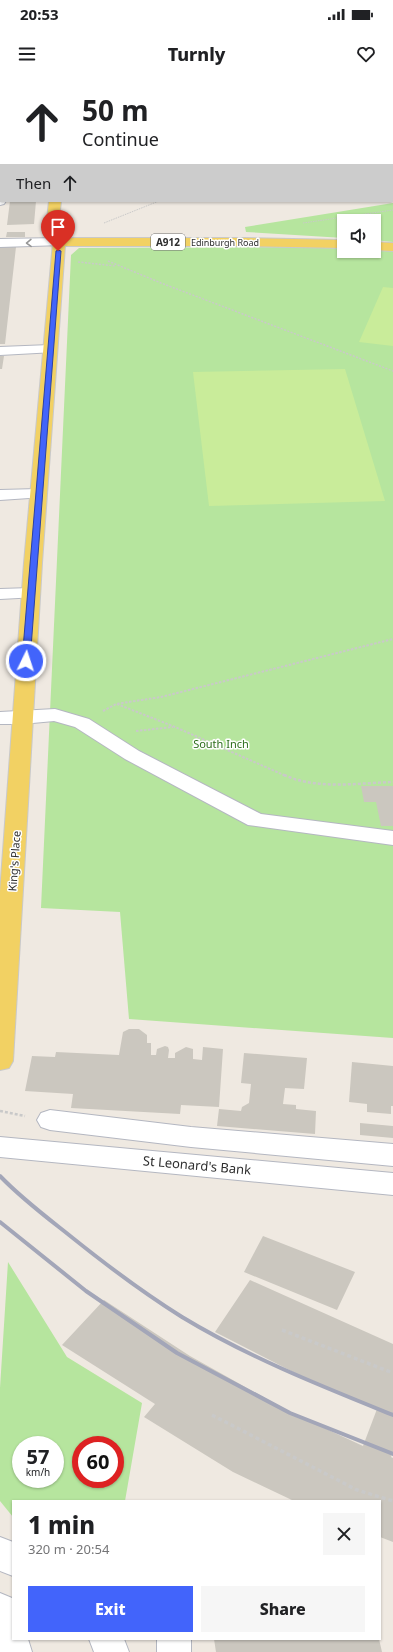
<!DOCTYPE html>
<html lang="en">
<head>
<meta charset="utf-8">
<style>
	:root { --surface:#fff; --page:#f6f6f6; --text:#202124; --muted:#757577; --accent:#4264fb }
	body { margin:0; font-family:"Noto Sans",sans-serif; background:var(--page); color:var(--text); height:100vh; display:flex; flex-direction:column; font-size:15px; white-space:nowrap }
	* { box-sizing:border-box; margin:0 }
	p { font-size:13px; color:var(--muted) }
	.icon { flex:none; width:22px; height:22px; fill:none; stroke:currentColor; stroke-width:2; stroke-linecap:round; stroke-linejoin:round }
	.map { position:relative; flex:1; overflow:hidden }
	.drawer { position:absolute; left:12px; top:1420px; width:369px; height:140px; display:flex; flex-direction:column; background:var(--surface); border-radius:0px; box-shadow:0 1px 3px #0004 }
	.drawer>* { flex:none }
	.banner { position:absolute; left:0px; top:0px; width:393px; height:122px; box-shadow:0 1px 3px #0004; background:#fff; color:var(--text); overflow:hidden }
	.controls { position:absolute; left:337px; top:134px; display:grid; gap:8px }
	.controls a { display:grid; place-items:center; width:44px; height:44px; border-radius:0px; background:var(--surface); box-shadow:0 1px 3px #0004; font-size:20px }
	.speed { position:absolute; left:12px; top:1356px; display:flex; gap:8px; font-size:20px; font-weight:700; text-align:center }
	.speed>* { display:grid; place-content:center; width:52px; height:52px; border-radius:50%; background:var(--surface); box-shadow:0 1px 3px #0004; line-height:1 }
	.speed small { font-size:10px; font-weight:400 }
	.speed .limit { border:6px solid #d22; background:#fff; color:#111 }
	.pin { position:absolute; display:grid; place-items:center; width:34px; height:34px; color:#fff; margin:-41px -17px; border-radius:50% 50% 50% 0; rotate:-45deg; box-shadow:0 0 4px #0007 }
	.pin .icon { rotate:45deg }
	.me { position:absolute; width:44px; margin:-22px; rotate:4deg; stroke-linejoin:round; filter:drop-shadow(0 0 3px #0008) }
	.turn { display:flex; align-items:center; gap:14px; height:84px; padding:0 16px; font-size:18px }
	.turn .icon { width:52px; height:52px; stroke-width:2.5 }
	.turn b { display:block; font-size:28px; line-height:34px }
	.then { display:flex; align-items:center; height:38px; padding:0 16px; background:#0003; gap:8px; font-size:15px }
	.round { display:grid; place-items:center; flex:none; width:42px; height:42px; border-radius:0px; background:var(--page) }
	.headline { display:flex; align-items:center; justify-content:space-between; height:68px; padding:0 16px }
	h1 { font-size:24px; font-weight:800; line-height:30px }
	.cta { display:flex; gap:8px; margin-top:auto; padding:8px 16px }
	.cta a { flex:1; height:46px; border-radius:0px; background:var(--accent); color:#fff; font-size:16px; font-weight:800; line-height:46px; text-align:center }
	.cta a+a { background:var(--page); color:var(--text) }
	.status { display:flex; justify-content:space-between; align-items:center; height:28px; padding:0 20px; background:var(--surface); direction:ltr }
	.status svg { height:11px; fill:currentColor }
	header { display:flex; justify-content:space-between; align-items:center; height:52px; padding:0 16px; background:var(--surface); font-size:18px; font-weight:800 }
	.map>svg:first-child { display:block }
	.green { fill:#b6e59e; fill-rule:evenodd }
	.pitch { fill:#c9ec9a }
	.water { fill:#75cff0 }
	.building { fill:#cbc7bf }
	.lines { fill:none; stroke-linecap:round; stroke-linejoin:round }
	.minor-casing { stroke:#b4b7c1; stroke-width:2 }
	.major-casing { stroke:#c9c9c9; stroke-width:2 }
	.path-far4 { stroke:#c9c9c9; stroke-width:1; stroke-dasharray:1.5 1; stroke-linecap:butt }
	.path-far3 { stroke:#c9c9c9; stroke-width:1.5; stroke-dasharray:2 1.5; stroke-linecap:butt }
	.path-far2 { stroke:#c9c9c9; stroke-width:2; stroke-dasharray:2.5 1.5; stroke-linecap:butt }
	.path-far1 { stroke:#c9c9c9; stroke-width:2.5; stroke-dasharray:3 2; stroke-linecap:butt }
	.path { stroke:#c9c9c9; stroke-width:3.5; stroke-dasharray:4 3; stroke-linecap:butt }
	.minor { fill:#fff; fill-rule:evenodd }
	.major { fill:#f2d163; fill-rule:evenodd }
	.rail-far1 { stroke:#a3a6b8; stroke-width:1.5 }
	.rail { stroke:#a3a6b8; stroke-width:4 }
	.oneway { stroke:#969696 }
	.route { fill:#4264fb; stroke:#2b41a3 }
	.labels { text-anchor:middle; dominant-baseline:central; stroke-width:3; stroke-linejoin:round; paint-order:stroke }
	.far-street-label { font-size:9px; fill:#2e2e2e; stroke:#fff }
	.shield { fill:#fff; stroke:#6d6d6d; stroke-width:1 }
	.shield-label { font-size:10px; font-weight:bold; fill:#2e2e2e }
	.park-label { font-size:11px; fill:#2c6e1b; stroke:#fff }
	.street-label { font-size:11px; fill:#2e2e2e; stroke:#fff }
	.near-street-label { font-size:13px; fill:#2e2e2e; stroke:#fff }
</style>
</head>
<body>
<div class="status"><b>20:53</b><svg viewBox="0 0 49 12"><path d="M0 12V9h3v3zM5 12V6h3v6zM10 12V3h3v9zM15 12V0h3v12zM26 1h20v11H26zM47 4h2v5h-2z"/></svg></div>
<header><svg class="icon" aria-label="menu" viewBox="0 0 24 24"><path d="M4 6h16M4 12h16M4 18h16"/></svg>Turnly<svg class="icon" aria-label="heart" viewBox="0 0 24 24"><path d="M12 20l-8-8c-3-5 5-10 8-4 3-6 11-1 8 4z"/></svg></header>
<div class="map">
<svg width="393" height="1572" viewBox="0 0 393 1572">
	<rect width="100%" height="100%" fill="#efe9e1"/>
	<!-- green -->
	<path class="green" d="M120,0h273v5l-1,-4z
		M393,123v39l-19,-2v-19h-30v17l-98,-6 -1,-5z
		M344,167v4h30v-4h19v791l-264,-19 -9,-107 -79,-4 30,-653 8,-7z
		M8,1182l59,95 75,46 -17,98h-112v16l-13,-16v-113zM21,1365h34v34h-34zM81,1365h34v34h-34z"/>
	<!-- pitch -->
	<path class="pitch" d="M383,207l10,1v58l-34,-4z
		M345,289l40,132 -176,5 -16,-134z"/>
	<!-- water -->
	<path class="water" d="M0,0l165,1h-164l-1,52z"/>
	<!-- building -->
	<path class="building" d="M10,121h26l-2,23 -27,1z
		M7,152h18v5h-19z
		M0,167h16l-11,97h-5z
		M0,276h4l-2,13h-2z
		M361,706h32v40h-12l-5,-24h-12z
		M129,949h10l8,6v8h4v12h5l1,-6 8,-3 3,1 1,3 -1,8h7v-5l11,-6 7,2v10l9,1 1,-13 20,2 -4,58 -38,-2 -1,9 -109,-6 2,-14 -48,-3 7,-35 23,1 1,-5 63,3 4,-23z
		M244,973l63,5 -3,31 -19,-1 -2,16 13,1v4l20,2 -1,23 -98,-8 2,-17 22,2 1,-4 7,-4 2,-19 -10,-1z
		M352,982l41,4v40h-2v8l-24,-2v-8l-18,-2z
		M360,1043l33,3v12l-33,-3z
		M263,1156l92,36 -18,38 -93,-38z
		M250,1200l143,64v108l-2,5 2,1v84l-13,-5v-36h-86l-61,-29 -89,-55 11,-13 -93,-59 42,-45 86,56 102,57 71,33 14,-37 -78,-34 -84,-43z
		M214,1559h165l3,13h-166z"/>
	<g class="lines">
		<!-- minor casing -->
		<g class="minor-casing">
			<path id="minor" d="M392,55h1v6h-1z
				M0,113l1,8h5l-2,3 -4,1z
				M59,158l4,1 2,3 -2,3 -63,2v-8z
				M50,265l5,1 2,3 -2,3 -55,3v-8z
				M38,409l6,2 2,3 -2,3 -44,3v-10z
				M31,508l6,1 3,4 -3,4 -37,2v-10z
				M55,629l34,10 50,32 122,63 132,17v14l-145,-20 -123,-66 -50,-32 -21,-6 -32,3h-22v-12z
				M50,1030l141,17 202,17v22l-202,-19 -141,-17 -9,-3 -4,-7 4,-7z
				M0,1057l393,36v22l-393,-38z
				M0,1457l13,5v34l-13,-5z
				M0,1513l12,5 1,2v39h15l4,13h-32z
				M89,1559h35l5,13h-35z
				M157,1559h34v13h-34z"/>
		</g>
		<!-- major casing -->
		<g class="major-casing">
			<path id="major" d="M0,58h1v6h-1z
				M49,121h12l-3,28 5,9h181l100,2v8l-100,-2h-179l-23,317 -29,498 -4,7 -9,2v-178l24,-329 29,-321 -7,-13z
				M374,162l19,1v8l-19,-1z"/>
		</g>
		<!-- path-far4 -->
		<path class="path-far4" d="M11,1l2,-1
			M104,143l55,-22
			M303,143l90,-13"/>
		<!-- path-far3 -->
		<path class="path-far3" d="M108,181l53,22 232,88
			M78,182l38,4"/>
		<!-- path-far2 -->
		<path class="path-far2" d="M117,624l58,23 111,49
			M103,631l13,-7 45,-7 232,-58
			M136,651l37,-4"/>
		<!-- path-far1 -->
		<path class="path-far1" d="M284,695c33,15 74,8 109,7
			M0,1031l25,5"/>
		<!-- path -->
		<path class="path" d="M282,1250l111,43
			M212,1335l145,75 36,11"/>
		<!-- minor -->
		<use href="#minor" class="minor"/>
		<!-- major -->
		<use href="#major" class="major"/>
		<!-- rail-far1 -->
		<path class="rail-far1" d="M20,1l2,-1"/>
		<!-- rail -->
		<path class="rail" d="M0,1096c21,22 45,40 69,59 36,29 73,57 113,82 66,40 139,69 211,98
			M0,1142l86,69 91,62 113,60 103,41"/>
	</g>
	<!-- one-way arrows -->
	<defs><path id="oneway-chevron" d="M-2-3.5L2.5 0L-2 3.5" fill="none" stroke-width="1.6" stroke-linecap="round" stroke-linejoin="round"/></defs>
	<use class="oneway" href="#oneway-chevron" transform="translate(29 163) rotate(179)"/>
	<!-- route -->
	<path class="route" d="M58,170l3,1 -31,410 -4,2 -4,-2 34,-410z"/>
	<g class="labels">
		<!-- far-street labels -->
		<g class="far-street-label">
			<text x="225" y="162">Edinburgh Road</text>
		</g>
		<!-- shield labels -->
		<rect class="shield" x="151" y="154" width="34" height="16" rx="3"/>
		<g class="shield-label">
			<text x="168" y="162">A912</text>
		</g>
		<!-- park labels -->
		<g class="park-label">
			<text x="221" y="663">South Inch</text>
		</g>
		<!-- street labels -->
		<g class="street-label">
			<text transform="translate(14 781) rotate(-86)">King's Place</text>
		</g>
		<!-- near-street labels -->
		<g class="near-street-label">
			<text transform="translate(197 1085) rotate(5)">St Leonard's Bank</text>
		</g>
	</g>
</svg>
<div class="controls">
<a><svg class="icon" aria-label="sound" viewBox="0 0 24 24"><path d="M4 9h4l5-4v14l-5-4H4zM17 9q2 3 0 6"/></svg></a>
</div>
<div class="speed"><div>57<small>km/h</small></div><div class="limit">60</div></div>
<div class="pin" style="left:58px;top:171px;background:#d93025"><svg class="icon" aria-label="arrive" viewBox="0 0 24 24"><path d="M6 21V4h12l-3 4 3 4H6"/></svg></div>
<svg class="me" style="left:26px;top:581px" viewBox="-20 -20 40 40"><circle r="17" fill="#4264fb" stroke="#fff" stroke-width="3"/><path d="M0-11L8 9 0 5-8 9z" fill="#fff"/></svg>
<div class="banner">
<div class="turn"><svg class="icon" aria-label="ahead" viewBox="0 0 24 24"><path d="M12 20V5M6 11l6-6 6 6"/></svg><div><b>50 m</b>Continue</div></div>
<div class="then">Then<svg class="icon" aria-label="ahead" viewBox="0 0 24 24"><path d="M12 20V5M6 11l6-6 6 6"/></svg></div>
</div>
<section class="drawer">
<div class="headline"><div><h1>1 min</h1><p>320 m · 20:54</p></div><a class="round"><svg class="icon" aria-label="close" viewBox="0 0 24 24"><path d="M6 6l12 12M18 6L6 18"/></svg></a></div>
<div class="cta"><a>Exit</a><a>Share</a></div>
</section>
</div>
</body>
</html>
